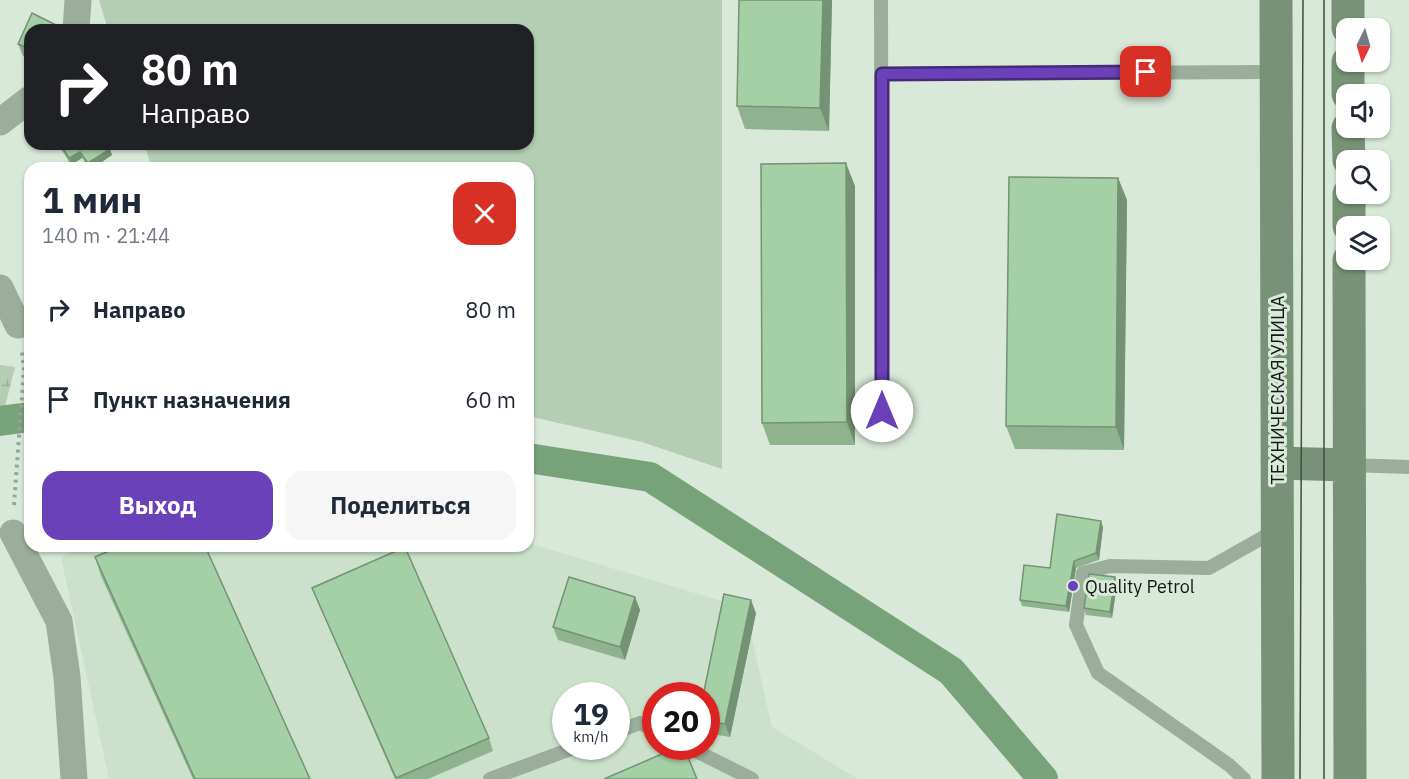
<!DOCTYPE html>
<html lang="ru">
<head>
<meta charset="utf-8">
<style>
	:root { --surface:#fff; --page:#f6f6f7; --text:#1f2937; --muted:#747a83; --accent:#6b41b9 }
	body { margin:0; font-family:"IBM Plex Sans",sans-serif; background:var(--page); color:var(--text); height:100vh; display:flex; flex-direction:column; font-size:22px; white-space:nowrap }
	* { box-sizing:border-box; margin:0 }
	p { font-size:20px; color:var(--muted) }
	.icon { flex:none; width:33px; height:33px; fill:none; stroke:currentColor; stroke-width:2; stroke-linecap:round; stroke-linejoin:round }
	.map { position:relative; flex:1; overflow:hidden }
	.panel { position:absolute; left:24px; top:162px; width:510px; height:390px; display:flex; flex-direction:column; background:var(--surface); border-radius:18px; box-shadow:0 2px 4px #0004 }
	.panel>* { flex:none }
	.banner { position:absolute; left:24px; top:24px; width:510px; height:126px; border-radius:18px; box-shadow:0 2px 4px #0004; background:#202124; color:#fff; overflow:hidden }
	.needle { width:39px; rotate:185deg }
	.controls { position:absolute; left:1336px; top:18px; display:grid; gap:12px }
	.controls a { display:grid; place-items:center; width:54px; height:54px; border-radius:12px; background:var(--surface); box-shadow:0 2px 4px #0004; font-size:30px }
	.speed { position:absolute; left:552px; top:682px; display:flex; gap:12px; font-size:30px; font-weight:700; text-align:center }
	.speed>* { display:grid; place-content:center; width:78px; height:78px; border-radius:50%; background:var(--surface); box-shadow:0 2px 4px #0004; line-height:1 }
	.speed small { font-size:15px; font-weight:400 }
	.speed .limit { border:9px solid #d22; background:#fff; color:#111 }
	.pin { position:absolute; display:grid; place-items:center; width:51px; height:51px; color:#fff; margin:-26px; border-radius:12px; box-shadow:0 3px 9px #0006 }
	.me { position:absolute; width:66px; margin:-33px; rotate:0deg; stroke-linejoin:round; filter:drop-shadow(0 0 4px #0008) }
	.turn { display:flex; align-items:center; gap:21px; height:126px; padding:0 18px; font-size:27px }
	.turn .icon { width:78px; height:78px; stroke-width:2.5 }
	.turn b { display:block; font-size:42px; line-height:51px }
	.round { display:grid; place-items:center; flex:none; width:63px; height:63px; border-radius:18px; background:var(--page) }
	.headline { display:flex; align-items:center; justify-content:space-between; height:102px; padding:0 18px }
	h1 { font-size:36px; font-weight:700; line-height:45px }
	.button { display:flex; gap:12px; margin-top:auto; padding:12px 18px }
	.button a { flex:1; height:69px; border-radius:18px; background:var(--accent); color:#fff; font-size:24px; font-weight:700; line-height:69px; text-align:center }
	.button a+a { background:var(--page); color:var(--text) }
	ul { padding:0; list-style:none }
	li { display:flex; align-items:center; gap:18px; height:90px; padding:0 18px }
	li div { flex:1 }
	li b { display:block; font-size:22px }
	li em { font-style:normal }
	.map>svg:first-child { display:block }
	.built { fill:#cbe1cb; fill-rule:evenodd }
	.green { fill:#b4ceb4 }
	.wetland { fill:url(#wetland-marsh) }
	.lines { fill:none; stroke-linecap:round; stroke-linejoin:round }
	.canal { stroke:#78a279; stroke-width:30 }
	.path { stroke:#99a599; stroke-width:4; stroke-dasharray:3 4.5; stroke-linecap:butt }
	.lane { stroke:#9bad9b; stroke-width:14 }
	.street { stroke:#9bad9b; stroke-width:27 }
	.secondary { stroke:#779277; stroke-width:33 }
	.tram { stroke:#434b43; stroke-width:1.5 }
	.wall { fill:#8eb38e }
	.shaded-wall { fill:#749274 }
	.building { fill:#a5d0a5; stroke:#749274; stroke-width:1.5 }
	.route-casing { stroke:#462a78; stroke-width:15 }
	.route { stroke:#6b41b9; stroke-width:10 }
	.poi-dot { fill:#6b41b9; stroke:#d9e9d9; stroke-width:2 }
	.labels { text-anchor:middle; dominant-baseline:central; stroke-width:6; stroke-linejoin:round; paint-order:stroke }
	.street-label { font-size:18px; fill:#131813; stroke:#d9e9d9 }
	.poi-label { font-size:18px; fill:#131813; stroke:#d9e9d9; text-anchor:start }
</style>
</head>
<body>
<div class="map">
<svg width="1409" height="779" viewBox="0 0 1409 779">
	<defs>
		<pattern id="wetland-marsh" width="20" height="14" patternUnits="userSpaceOnUse" patternTransform="scale(1.5)"><rect width="20" height="14" fill="#b4ceb4"/><path d="M1 5h8M5 5V1M11 12h8M15 12V8" fill="none" stroke="#9ab09a"/></pattern>
	</defs>
	<rect width="100%" height="100%" fill="#d9e9d9"/>
	<!-- built -->
	<path class="built" d="M528,543l217,65 27,119 86,52h-749l-48,-221 21,-12h446zM566,696h50v51h-50zM656,696h50v51h-50z"/>
	<!-- green -->
	<path class="green" d="M99,0h623v469l-80,-27 -114,-26v-248h-376l-8,-24h384v-114h-420z"/>
	<!-- wetland -->
	<path class="wetland" d="M0,365l15,2 -15,59z"/>
	<g class="lines">
		<!-- canal -->
		<path class="canal" d="M0,421l30,-4
			M528,458l122,19 301,194 92,108"/>
		<!-- path -->
		<path class="path" d="M14,505l10,-136 -2,-17"/>
		<!-- lane -->
		<path class="lane" d="M881,0l1,411
			M883,74l394,-2
			M1349,465l60,2
			M616,732l24,-9 16,8
			M688,747l64,32
			M490,779l86,-32
			M1244,779l-15,-14 -131,-92 -22,-48 7,-52 27,-7 99,2 67,-38"/>
		<!-- street -->
		<path class="street" d="M76,30l2,-30
			M0,122l30,-23
			M0,288l18,37
			M13,533l46,88 8,56 7,102"/>
		<!-- secondary -->
		<path class="secondary" d="M1276,0l2,779
			M1348,0v28
			M1348,62v32
			M1348,128l1,32
			M1349,194v32
			M1349,260l1,519
			M1277,463l72,2"/>
		<!-- tram -->
		<path class="tram" d="M1300,779l3,-779
			M1324,779v-779"/>
	</g>
	<!-- wall -->
	<path class="wall" d="M832,0l-3,131 -84,-2 -8,-23z
		M32,13l28,14 1,3h-31v30l-7,-4 -5,-12z
		M58,144h49l5,11 -19,13h-4l-7,-10 -11,7z
		M1118,178l9,22 -3,250 -109,-1 -9,-23z
		M855,186v259h-85l-8,-22z
		M1103,527l-4,33 -23,8 -7,44 -47,-6 -2,-6 30,-32z
		M95,557l215,222h-117l-92,-203z
		M1115,577l2,7 -5,34 -26,-3 -2,-7z
		M312,588l177,150 4,13 -65,28h-33l-78,-179z
		M635,597l5,13 -15,50 -67,-20 -5,-13z
		M756,613l-26,124 -24,-4v-37z"/>
	<!-- shaded-wall -->
	<path class="shaded-wall" d="M823,0h9l-3,131 -9,-23z
		M110,149l2,6 -19,13h-4l-1,-5z
		M80,152l2,6 -11,7 -2,-7z
		M846,163l9,23v259l-8,-23z
		M1118,178l9,22 -3,250 -8,-23z
		M1101,521l2,6 -4,33 -3,-7z
		M1074,561l2,7 -7,44 -3,-6z
		M1115,577l2,7 -5,34 -2,-6z
		M635,597l5,13 -15,50 -5,-13z
		M751,600l5,13 -26,124 -5,-13z"/>
	<!-- building -->
	<path class="building" d="M739,0h84l-3,108 -83,-2z
		M32,13l28,14 -1,3h-29v19l-12,-5z
		M60,144h47l3,5 -22,14 -8,-11 -11,6z
		M846,163l1,259 -85,1 -1,-259z
		M1009,177l109,1 -2,249 -110,-1z
		M1057,514l44,7 -5,32 -22,8 -8,45 -46,-6 4,-35 26,3z
		M120,546h85l105,233h-115l-100,-222z
		M405,547l84,191 -93,40 -84,-190z
		M1089,574l26,3 -5,35 -26,-4z
		M569,577l66,20 -15,50 -67,-20z
		M724,594l27,6 -26,124 -19,-3v-25h-3z
		M678,747l7,3 12,29h-93z"/>
	<g class="lines">
		<!-- route casing -->
		<g class="route-casing">
			<path id="route" d="M882,411v-337l264,-2"/>
		</g>
		<!-- route -->
		<use href="#route" class="route"/>
	</g>
	<!-- markers -->
	<circle class="poi-dot" cx="1073" cy="586" r="6"/>
	<g class="labels">
		<!-- street labels -->
		<g class="street-label">
			<text transform="translate(1277 390) rotate(-90)">ТЕХНИЧЕСКАЯ УЛИЦА</text>
		</g>
		<!-- poi labels -->
		<g class="poi-label">
			<text x="1085" y="586">Quality Petrol</text>
		</g>
	</g>
</svg>
<div class="controls">
<a><svg class="needle" viewBox="-14 -14 28 28"><path d="M0-13l5 13h-10z" fill="#e53935"/><path d="M0 13l5-13h-10z" fill="#747a83"/></svg></a>
<a><svg class="icon" aria-label="sound" viewBox="0 0 24 24"><path d="M4 9h4l5-4v14l-5-4H4zM17 9q2 3 0 6"/></svg></a>
<a><svg class="icon" aria-label="search" viewBox="0 0 24 24"><circle cx="10" cy="10" r="6"/><path d="M15 15l6 6"/></svg></a>
<a><svg class="icon" aria-label="layers" viewBox="0 0 24 24"><path d="M12 4l9 5-9 5-9-5zM3 14l9 5 9-5"/></svg></a>
</div>
<div class="speed"><div>19<small>km/h</small></div><div class="limit">20</div></div>
<div class="pin" style="left:1146px;top:72px;background:#d93025"><svg class="icon" aria-label="arrive" viewBox="0 0 24 24"><path d="M6 21V4h12l-3 4 3 4H6"/></svg></div>
<svg class="me" style="left:882px;top:411px" viewBox="-20 -20 40 40"><circle r="19" fill="#fff"/><path d="M0-13L10 11 0 6-10 11z" fill="#6b41b9"/></svg>
<div class="banner">
<div class="turn"><svg class="icon" aria-label="right" viewBox="0 0 24 24"><path d="M7 20v-9h11M14 6l5 5-5 5"/></svg><div><b>80 m</b>Направо</div></div>
</div>
<section class="panel">
<div class="headline"><div><h1>1 мин</h1><p>140 m · 21:44</p></div><a class="round" style="background:#d93025;color:#fff"><svg class="icon" aria-label="close" viewBox="0 0 24 24"><path d="M6 6l12 12M18 6L6 18"/></svg></a></div>
<ul>
<li><svg class="icon" aria-label="right" viewBox="0 0 24 24"><path d="M7 20v-9h11M14 6l5 5-5 5"/></svg><div><b>Направо</b></div><em>80 m</em></li>
<li><svg class="icon" aria-label="arrive" viewBox="0 0 24 24"><path d="M6 21V4h12l-3 4 3 4H6"/></svg><div><b>Пункт назначения</b></div><em>60 m</em></li>
</ul>
<div class="button"><a>Выход</a><a>Поделиться</a></div>
</section>
</div>
</body>
</html>
